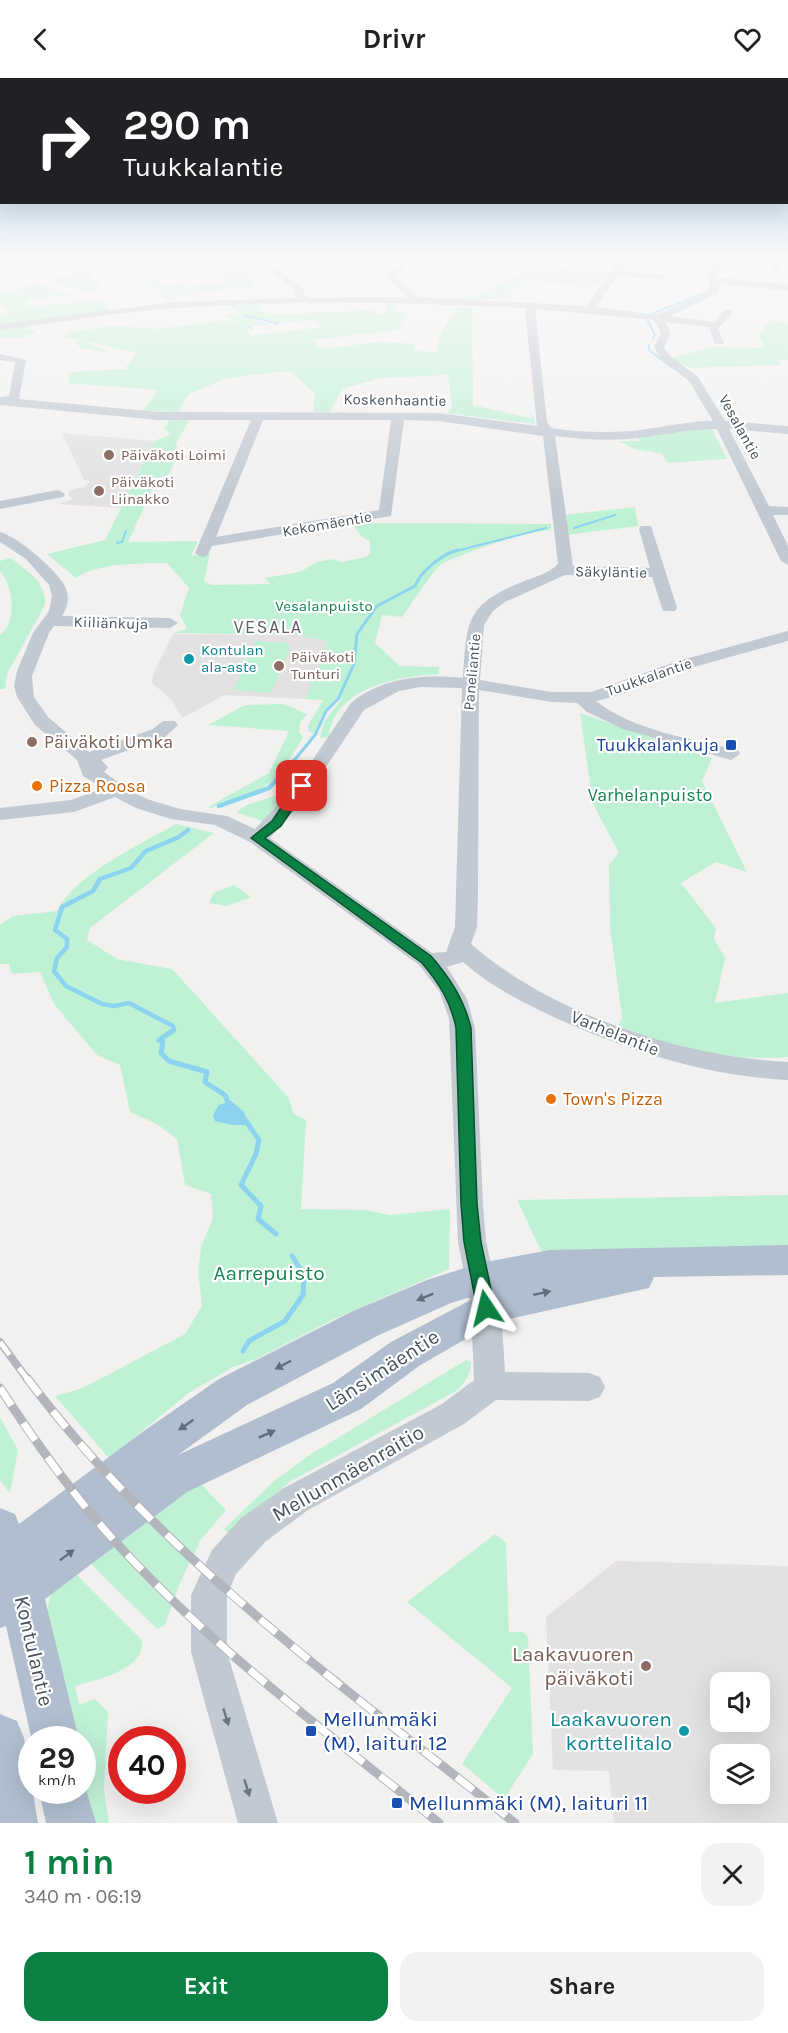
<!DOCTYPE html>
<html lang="en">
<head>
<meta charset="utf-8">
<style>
	:root { --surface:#fff; --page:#f2f2f2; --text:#222; --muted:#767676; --accent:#0b8043 }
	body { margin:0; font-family:Karla,sans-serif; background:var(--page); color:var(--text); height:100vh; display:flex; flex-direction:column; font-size:22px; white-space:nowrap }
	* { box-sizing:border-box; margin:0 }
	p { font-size:20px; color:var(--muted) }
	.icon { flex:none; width:33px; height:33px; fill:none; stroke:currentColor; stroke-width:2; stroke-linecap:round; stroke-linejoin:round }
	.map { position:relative; height:1745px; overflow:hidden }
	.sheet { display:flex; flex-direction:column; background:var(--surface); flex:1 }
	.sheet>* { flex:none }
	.hud { position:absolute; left:0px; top:0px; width:789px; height:126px; box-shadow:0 6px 24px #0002; background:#202124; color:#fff; overflow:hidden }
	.controls { position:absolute; left:710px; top:1594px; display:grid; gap:12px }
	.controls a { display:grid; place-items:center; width:60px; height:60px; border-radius:12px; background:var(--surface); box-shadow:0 6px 24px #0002; font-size:30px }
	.speed { position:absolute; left:18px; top:1648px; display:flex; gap:12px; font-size:30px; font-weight:700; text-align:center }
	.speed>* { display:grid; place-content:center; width:78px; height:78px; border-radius:50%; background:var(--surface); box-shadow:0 6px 24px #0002; line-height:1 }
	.speed small { font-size:15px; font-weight:400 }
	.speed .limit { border:9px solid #d22; background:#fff; color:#111 }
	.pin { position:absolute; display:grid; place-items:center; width:51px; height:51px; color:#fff; margin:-26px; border-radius:12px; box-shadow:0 3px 9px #0006 }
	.me { position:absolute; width:66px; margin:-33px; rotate:350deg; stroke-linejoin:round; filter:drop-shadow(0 0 4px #0008) }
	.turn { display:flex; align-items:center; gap:21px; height:126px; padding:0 24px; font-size:27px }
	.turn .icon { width:78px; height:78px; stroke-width:2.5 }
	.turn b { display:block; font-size:42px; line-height:51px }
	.round { display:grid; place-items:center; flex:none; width:63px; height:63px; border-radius:18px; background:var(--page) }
	.headline { display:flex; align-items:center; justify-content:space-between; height:102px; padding:0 24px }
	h1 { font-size:36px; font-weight:700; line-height:45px; color:var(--accent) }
	.cta { display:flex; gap:12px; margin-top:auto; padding:12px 24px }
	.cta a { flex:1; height:69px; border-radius:18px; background:var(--accent); color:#fff; font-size:24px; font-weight:700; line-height:69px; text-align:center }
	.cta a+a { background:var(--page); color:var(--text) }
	header { display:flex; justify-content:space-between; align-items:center; height:78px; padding:0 24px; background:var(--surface); font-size:27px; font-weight:700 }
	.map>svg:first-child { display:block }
	.education { fill:#e4e1e2; fill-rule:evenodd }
	.green { fill:#bff1d5 }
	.water { fill:#8bd3ee }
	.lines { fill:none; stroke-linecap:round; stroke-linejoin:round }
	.stream-far3 { stroke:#8bd3ee; stroke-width:2 }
	.stream-far2 { stroke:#8bd3ee; stroke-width:3 }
	.stream-far1 { stroke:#8bd3ee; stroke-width:4.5 }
	.stream { stroke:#8bd3ee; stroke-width:5 }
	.minor { fill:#c1cad2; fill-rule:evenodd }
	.major { fill:#b0becf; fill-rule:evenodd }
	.rail-far1-casing { stroke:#b2b5bb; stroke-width:8 }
	.rail-casing { stroke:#b2b5bb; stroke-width:9 }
	.rail-far1 { stroke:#fff; stroke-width:5; stroke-dasharray:16; stroke-linecap:butt }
	.rail { stroke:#fff; stroke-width:7; stroke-dasharray:21; stroke-linecap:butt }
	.oneway { fill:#626d7a }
	.oneway2 { fill:#6c7681 }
	.route { fill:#0b8043; stroke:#07532c; stroke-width:1.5 }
	.education-dot { fill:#8d6e63; stroke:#fff; stroke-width:2 }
	.culture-dot { fill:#0f9aa8; stroke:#fff; stroke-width:2 }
	.transit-dot { fill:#1a4fb4; stroke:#fff; stroke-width:2 }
	.food-dot { fill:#e8710a; stroke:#fff; stroke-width:2 }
	.labels { text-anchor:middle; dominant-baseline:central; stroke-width:4.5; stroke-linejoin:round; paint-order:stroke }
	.far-street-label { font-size:15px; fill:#48525e; stroke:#fff }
	.far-education-label { font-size:15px; fill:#785e54; stroke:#fff; text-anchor:start }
	.far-park-label { font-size:15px; fill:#158353; stroke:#fff }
	.far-culture-label { font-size:15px; fill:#0d838f; stroke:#fff; text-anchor:start }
	.far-quarter-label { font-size:18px; letter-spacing:1.5px; fill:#5d6065; stroke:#fff }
	.education-label { font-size:18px; fill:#785e54; stroke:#fff; text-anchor:start }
	.transit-label { font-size:18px; fill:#164399; stroke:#fff; text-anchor:end }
	.food-label { font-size:18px; fill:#c56008; stroke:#fff; text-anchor:start }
	.park-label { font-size:18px; fill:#158353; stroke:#fff }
	.street-label { font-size:18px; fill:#48525e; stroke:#fff }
	.near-park-label { font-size:21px; fill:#158353; stroke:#fff }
	.near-street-label { font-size:21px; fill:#48525e; stroke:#fff }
	.near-education-label { font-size:21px; fill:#785e54; stroke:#fff; text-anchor:end }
	.near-transit-label { font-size:21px; fill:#164399; stroke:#fff; text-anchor:start }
	.near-culture-label { font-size:21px; fill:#0d838f; stroke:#fff; text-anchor:end }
</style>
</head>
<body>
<header><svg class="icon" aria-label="back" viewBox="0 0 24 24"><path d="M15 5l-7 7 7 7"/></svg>Drivr<svg class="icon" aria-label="heart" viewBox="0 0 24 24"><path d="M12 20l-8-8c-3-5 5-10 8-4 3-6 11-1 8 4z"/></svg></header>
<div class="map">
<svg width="788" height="1745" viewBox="0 0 788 1745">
	<rect width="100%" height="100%" fill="#f3f0f0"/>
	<!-- education -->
	<path class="education" d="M62,355l92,8 -34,67 -62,-4 15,-5 -5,-4 2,-5 14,-3 7,-6 -7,-1z
		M173,556l125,1 30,6 -23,58 -80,-4 -43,23 -10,-18 -20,-17 1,-9z
		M616,1483l172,5v257h-174l-5,-52 -56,-1 -7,-153zM720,1605h39v39h-39zM720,1677h39v39h-39z"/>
	<!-- green -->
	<path class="green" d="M0,180l52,2 -52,15z
		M59,180h148l-74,7z
		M305,180h90l4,1 -6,1 -10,15 -10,-7 -18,5 -7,-6 -13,2 6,5 -44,5 -4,-3 28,-3 -18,-14z
		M470,180h65v8l74,6 -10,12 -15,2 -62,-5 -14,17 -45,2 26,-9 31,-18 -19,-9z
		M60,182l65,6 -31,3 -3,7 11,11 -9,1 11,1 -13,3 -44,-11 52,-15 -23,-4 -25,2z
		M240,191l14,10 -2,5 1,2 -79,9 2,3 -9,1 -20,-21h10l6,8 18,-2 8,8 9,-2 -6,-5 34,-3 -9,-8 -5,-1z
		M36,206l37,11 -48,5 4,6 73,-5 9,10 -111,13v-8l11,-3 -11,-11v-12l13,1z
		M385,223l9,1 2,9 10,3 -8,16 -86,10 9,9 57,-7 38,2 -2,7 22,1 3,-13 18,-33 15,1 1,98 57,13 4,-1 1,7 -88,-11 5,-6 -4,-32 -67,3 -39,11 -12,23h-17l2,-19 -26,-22 -62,7 -38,16 -11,18 -35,-1 15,-21 -89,-7 -1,-11 57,-3 11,-16 -54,-13 27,12 -27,-3 -6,-6 5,-3 -17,-2 3,-6 49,-6 43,3 67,-9 13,3 -14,-7 12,-2 33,11 -25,1 5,10 72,-9 -8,-7 -35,3 -38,-9 -12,-8 -56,3 92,-5 -6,1v4l9,6 105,-5 2,5 12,-3z
		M769,243l19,2v37h-10l3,5 -91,3 -18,-10 42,-11 52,1 -8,-12z
		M29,248l7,8 -10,1 -1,3h-25v-9z
		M170,341h20l-14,25 3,10 -10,20 -12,5 -29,63 70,-1 -7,15 19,-3 -6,28 7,4 59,-1 -5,-6 35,-6 17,-10 15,-3 9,3 25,-5 4,-4v-12l-8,-4 -11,-14 200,1v6c-19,0 -95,24 -110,35 -13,11 -28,38 -39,52l-20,-2 -7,28 25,23 39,1v7c-39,2 -105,13 -110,62l-7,2h-2l4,-16 17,-22h-6l-10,10 -12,24 -5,-3v-5l15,-26 -18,-1 23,-58 -30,-6 -126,-2 15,-4 -7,-14 9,-27 -22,-25c-29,1 -67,-1 -91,15l-29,-24 58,-14 49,-99 13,-5 3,-4 -6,-3z
		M711,350l16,31 -60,4 -5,-9 -28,-5 -15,-8h21l-2,-3 41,-8z
		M635,429l3,19 -72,9 -2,-20z
		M11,480c16,13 36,24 34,47l-38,69 -2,15h-5v-54c18,-13 13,-50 0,-64v-10z
		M256,563l31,2 3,4 -19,46 -38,-3z
		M284,626l23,10 -7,9 -1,9 4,5c-12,20 -24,44 -46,54 -15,7 -30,9 -45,17l-4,-1 61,-34 20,-42 -81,-6 37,-20z
		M580,635l132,45 -10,23 45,91 -31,-10 -35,21 35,45 -2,11 11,19 -10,45 73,-10v64c-59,5 -115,-9 -170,-31l4,-9 -12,-90 -1,-62 10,-12 -26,-49z
		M283,715l3,1 -21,28 -29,-10 11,-7z
		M176,746l38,9 -124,95 -3,12 30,19 55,10 117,129 4,15 13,7 -5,89 64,1 25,5 60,-6 -1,60 -117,51 -78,40 -21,7 -43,25 -81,66 -54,-62 28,-8 102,-54 17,-28 -4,-35 3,-24 12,-29 -2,-24 -26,-9 -8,-46 -20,-15 -27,-12 -10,-47 -23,-10 -43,-51 -14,-32 -28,2 -3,-10h-9v-39l13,-9 44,-5c17,-36 84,-67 119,-87z
		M234,807l17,12 -24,9 -18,-3 4,-10z
		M788,1117v54l-243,10 -28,-59z
		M466,1282l5,2c0,13 -6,21 -15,29l-165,90 -62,52 -5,-4 50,-48 34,-25z
		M0,1339l18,33 -8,43 -10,-13z
		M197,1402l29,30 -26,31 -20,42 -15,42 -8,4 -71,-70z
		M495,1456l11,9 3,89h14l5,5 5,117 -29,45 -42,-35 50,-76 -105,-86z
		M68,1488l74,74c4,30 -46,40 -67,46l4,19 16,-6 13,13 -4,78 5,33h-19l-7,-53 -1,-30h-7l-27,-119c-2,-24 6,-37 20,-55z"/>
	<!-- water -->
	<path class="water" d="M231,1023l13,11 5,13h-17l-17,-4 -2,-6 6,-10z"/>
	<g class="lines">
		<!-- stream-far3 -->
		<path class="stream-far3" d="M720,201l68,6
			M243,237l35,9
			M649,237l58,-23 4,-6
			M647,241l8,16 -2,4
			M247,248l4,2
			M649,267v5l24,18
			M574,450l41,-13
			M117,465l5,-1 4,-11
			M452,474l94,-24"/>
		<!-- stream-far2 -->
		<path class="stream-far2" d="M292,685l23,-28 11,-24 12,-12 16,-35 3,-30 20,-28 38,-20c6,-15 27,-32 43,-36"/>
		<!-- stream-far1 -->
		<path class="stream-far1" d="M219,728l50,-18 25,-27
			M169,955l5,-3 -1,-4 -44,-23 -15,3 -12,-2 -36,-18 -12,-15 3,-13 10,-11v-8l-12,-9 7,-23 31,-16 7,-12 31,-11 15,-17 33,-14 9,-7"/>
		<!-- stream -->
		<path class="stream" d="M171,954l-12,8 4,2 -2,11 8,8 38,11 -2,10 20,13 4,10
			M246,1043l13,19 -3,14 -15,31 20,21 -3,13 18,15
			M243,1273l6,-10 36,-20 18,-26 1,-20 -12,-19"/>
		<!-- minor -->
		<path class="minor" d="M621,180h8l-8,13 41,3 5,3 -5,3 -45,-4 -21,31 61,8 54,-25 -4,-13 11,-19h8l-9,20 71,7v6l-69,-7v9l-49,23 44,6 10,-12h8l1,2 -15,17 6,13 -1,2h-8l-6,-17 -44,-5 6,11 -7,14 5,8 29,22 27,44 63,5v8l-59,-5 40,77 19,1v8h-15l15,31v19l-7,-4 -64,-132c-30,0 -58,7 -88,10 -25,2 -49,0 -74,-3l18,130 77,2 -11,-39 2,-3h10l26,82 -2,3h-12l-11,-34 -87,-2 -60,27 -12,9 -9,14 -4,55 72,12h39l87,-31 110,-30v10l-98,27 -70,27 -24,6c38,30 96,38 142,49l2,4 -9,6 -108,-31 -36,-17 -10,-9 -25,-1 -73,-12 -1,205 -1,32 -6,17c80,70 212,113 317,118v18c-81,-4 -156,-28 -230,-61 -34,-16 -67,-32 -95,-57l-16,5 20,32 8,29 8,176 3,38 15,66 4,64 84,1 11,4 5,10 -5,10 -11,4 -93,-1 -32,24 -156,86 -43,32 -29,32 -9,22v56l51,171h-40l-47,-171v-57l21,-45 29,-32 43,-30 158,-84 32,-24 -3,-72 -13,-66 -9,-224 -10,-27 -20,-26 -169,-123 -35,-17 -44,-6 -35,-11 -21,-11 -41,15 -74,8v-12l71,-8 33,-12 -21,-12 -6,-16 -42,-35 -18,-28 -3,-11 3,-15 16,-38 16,-22 3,-15 -3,-11 -23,-26 -26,-17v-10c17,4 61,41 66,57 4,10 1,19 -4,27l108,2 8,5 -8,5 -116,-2 -5,7 -17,43 2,21 14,20 41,35 64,-23 10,-8h12l3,4 -13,12 -64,23 7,7 -4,5 28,20 18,8 30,9 47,7 28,13 38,-40 58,-86c31,-26 74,-29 112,-25 4,-54 1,-73 57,-95 13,-6 29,-9 38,-19l-15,-128 -104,-15 -35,-1 -13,96 -179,30 -5,10 -5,1 -7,-4 56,-133h-93l-158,-15v-8l9,-1 6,-34 -15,-2v-6l26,6 -7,39 139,13 281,1 98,13 -12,-118c-116,-6 -233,-8 -349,0 -59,4 -118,15 -176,22v-6l175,-22 122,-4 -3,-9 -33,-24 -2,-2 5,-3 37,26 6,12 100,-1 -20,-20 17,-18 5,3 -12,15 21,20 168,9zM535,231l119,11 7,13 -7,14 7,12 28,22 24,40c-29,0 -56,8 -83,10 -27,2 -53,1 -79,-3l-4,-6zM263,342h128l-12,90 -163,27zM420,609l42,1 -7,239 -9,25 -14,1 -162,-115 36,-41 58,-87 35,-19z
			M777,180h8l-6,12 -3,1 -5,-3z
			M58,412l7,4 -2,3 -63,12v-8z"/>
		<!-- major -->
		<path class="major" d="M788,1167v30l-134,2 -5,11 -154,34 -76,44 -58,43 -174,83 -142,107 34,141 -47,1 -26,-115 -6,2v-120l15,6 4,10 122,-91 78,-54 134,-68 74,-31 53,-17 70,-13zM484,1215l-93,49 -58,41 -155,72 69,-50 132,-70 72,-32z
			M0,1636l17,7 7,17 14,85h-38z
			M82,1698l14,47h-50l-7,-32h43z"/>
		<!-- rail-far1 casing -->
		<g class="rail-far1-casing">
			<path id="rail-far1" d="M0,1264l28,38"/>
		</g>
		<!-- rail casing -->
		<g class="rail-casing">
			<path id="rail" d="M27,1300c133,178 316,308 488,445
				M0,1310c34,52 70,103 111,149 97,108 216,195 328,286"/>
		</g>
		<!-- rail-far1 -->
		<use href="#rail-far1" class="rail-far1"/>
		<!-- rail -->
		<use href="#rail" class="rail"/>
	</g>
	<!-- one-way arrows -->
	<defs><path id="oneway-solid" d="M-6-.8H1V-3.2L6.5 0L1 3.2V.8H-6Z" transform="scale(1.5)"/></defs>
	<g class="oneway">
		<use href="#oneway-solid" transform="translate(542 1215) rotate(-12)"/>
		<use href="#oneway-solid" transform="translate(425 1219) rotate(158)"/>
		<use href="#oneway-solid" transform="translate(283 1287) rotate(152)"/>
		<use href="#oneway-solid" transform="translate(186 1347) rotate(145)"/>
		<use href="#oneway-solid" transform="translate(267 1356) rotate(-24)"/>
		<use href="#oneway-solid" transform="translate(67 1477) rotate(-37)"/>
	</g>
	<g class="oneway2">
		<use href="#oneway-solid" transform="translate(226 1639) rotate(73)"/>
		<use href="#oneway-solid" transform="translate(247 1710) rotate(73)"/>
	</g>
	<!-- sky -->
	<linearGradient id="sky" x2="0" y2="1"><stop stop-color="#83c0ea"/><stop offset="0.42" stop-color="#faf8f8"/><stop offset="1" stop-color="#faf8f8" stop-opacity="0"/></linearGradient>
	<rect width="788" height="424" fill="url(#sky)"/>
	<!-- route -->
	<path class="route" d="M298,705l10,3 -27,40 -16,12 166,118c19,22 33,43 40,72l6,176 4,38 14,66 -3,5 -6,2 -7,-2 -2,-5 -13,-66 -3,-38 -5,-176c-5,-26 -17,-45 -34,-65l-171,-125 21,-17z"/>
	<!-- markers -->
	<g class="education-dot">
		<circle cx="109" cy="377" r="6"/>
		<circle cx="99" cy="413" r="6"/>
		<circle cx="279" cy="588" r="6"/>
		<circle cx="32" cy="664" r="6"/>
		<circle cx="646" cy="1588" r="6"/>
	</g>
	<g class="culture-dot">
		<circle cx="189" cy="581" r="6"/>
		<circle cx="684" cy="1653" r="6"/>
	</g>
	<g class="transit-dot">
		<rect x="725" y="661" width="12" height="12" rx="3"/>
		<rect x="305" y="1647" width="12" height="12" rx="3"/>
		<rect x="391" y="1719" width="12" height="12" rx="3"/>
	</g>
	<g class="food-dot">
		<circle cx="37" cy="708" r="6"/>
		<circle cx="551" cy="1021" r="6"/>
	</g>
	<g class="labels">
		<!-- far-street labels -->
		<g class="far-street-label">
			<text transform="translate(395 322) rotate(1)">Koskenhaantie</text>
			<text transform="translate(740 349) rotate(61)">Vesalantie</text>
			<text transform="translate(327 446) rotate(-10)">Kekomäentie</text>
			<text transform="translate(611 494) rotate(1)">Säkyläntie</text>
			<text transform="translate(111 545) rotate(2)">Kiiliänkuja</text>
			<text transform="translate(472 594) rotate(-85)">Paneliantie</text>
			<text transform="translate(649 599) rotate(-19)">Tuukkalantie</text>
		</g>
		<!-- far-education labels -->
		<g class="far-education-label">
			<text x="121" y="377">Päiväkoti Loimi</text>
			<text x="111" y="404">Päiväkoti<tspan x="111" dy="17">Liinakko</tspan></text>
			<text x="291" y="579">Päiväkoti<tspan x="291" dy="17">Tunturi</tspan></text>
		</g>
		<!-- far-park labels -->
		<g class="far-park-label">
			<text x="324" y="528">Vesalanpuisto</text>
		</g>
		<!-- far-culture labels -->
		<g class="far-culture-label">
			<text x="201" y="572">Kontulan<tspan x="201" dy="17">ala-aste</tspan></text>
		</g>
		<!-- far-quarter labels -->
		<g class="far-quarter-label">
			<text x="268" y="549">VESALA</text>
		</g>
		<!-- education labels -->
		<g class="education-label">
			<text x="44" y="664">Päiväkoti Umka</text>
		</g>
		<!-- transit labels -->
		<g class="transit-label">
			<text x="719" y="667">Tuukkalankuja</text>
		</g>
		<!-- food labels -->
		<g class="food-label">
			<text x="49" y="708">Pizza Roosa</text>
			<text x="563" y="1021">Town's Pizza</text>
		</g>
		<!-- park labels -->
		<g class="park-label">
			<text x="650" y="717">Varhelanpuisto</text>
		</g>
		<!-- street labels -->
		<g class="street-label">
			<text transform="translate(615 955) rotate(22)">Varhelantie</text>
		</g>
		<!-- near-park labels -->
		<g class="near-park-label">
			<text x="269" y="1195">Aarrepuisto</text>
		</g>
		<!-- near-street labels -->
		<g class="near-street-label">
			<text transform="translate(382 1292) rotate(-33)">Länsimäentie</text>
			<text transform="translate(348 1395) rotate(-30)">Mellunmäenraitio</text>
			<text transform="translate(34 1573) rotate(77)">Kontulantie</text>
		</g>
		<!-- near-education labels -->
		<g class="near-education-label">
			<text x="634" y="1576">Laakavuoren<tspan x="634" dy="24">päiväkoti</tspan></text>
		</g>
		<!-- near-transit labels -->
		<g class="near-transit-label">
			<text x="323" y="1641">Mellunmäki<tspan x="323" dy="24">(M), laituri 12</tspan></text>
			<text x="409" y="1725">Mellunmäki (M), laituri 11</text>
		</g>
		<!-- near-culture labels -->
		<g class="near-culture-label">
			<text x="672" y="1641">Laakavuoren<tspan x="672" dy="24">korttelitalo</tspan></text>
		</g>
	</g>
</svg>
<div class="controls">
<a><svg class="icon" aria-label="sound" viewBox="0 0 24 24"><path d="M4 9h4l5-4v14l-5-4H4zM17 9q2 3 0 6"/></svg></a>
<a><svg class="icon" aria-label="layers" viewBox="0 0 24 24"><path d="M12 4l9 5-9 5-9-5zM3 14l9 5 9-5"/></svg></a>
</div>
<div class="speed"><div>29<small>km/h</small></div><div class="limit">40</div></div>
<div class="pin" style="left:302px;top:708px;background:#d93025"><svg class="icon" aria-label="arrive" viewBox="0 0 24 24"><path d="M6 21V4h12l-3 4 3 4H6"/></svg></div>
<svg class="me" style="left:486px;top:1230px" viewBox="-20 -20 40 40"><path d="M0-17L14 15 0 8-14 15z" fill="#0b8043" stroke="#fff" stroke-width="4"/></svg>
<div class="hud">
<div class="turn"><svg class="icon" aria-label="right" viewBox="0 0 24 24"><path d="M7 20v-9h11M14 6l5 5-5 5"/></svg><div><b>290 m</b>Tuukkalantie</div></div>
</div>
</div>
<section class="sheet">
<div class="headline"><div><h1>1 min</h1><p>340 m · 06:19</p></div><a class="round"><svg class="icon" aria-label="close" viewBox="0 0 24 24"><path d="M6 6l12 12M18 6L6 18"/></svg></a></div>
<div class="cta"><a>Exit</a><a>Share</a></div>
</section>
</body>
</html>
